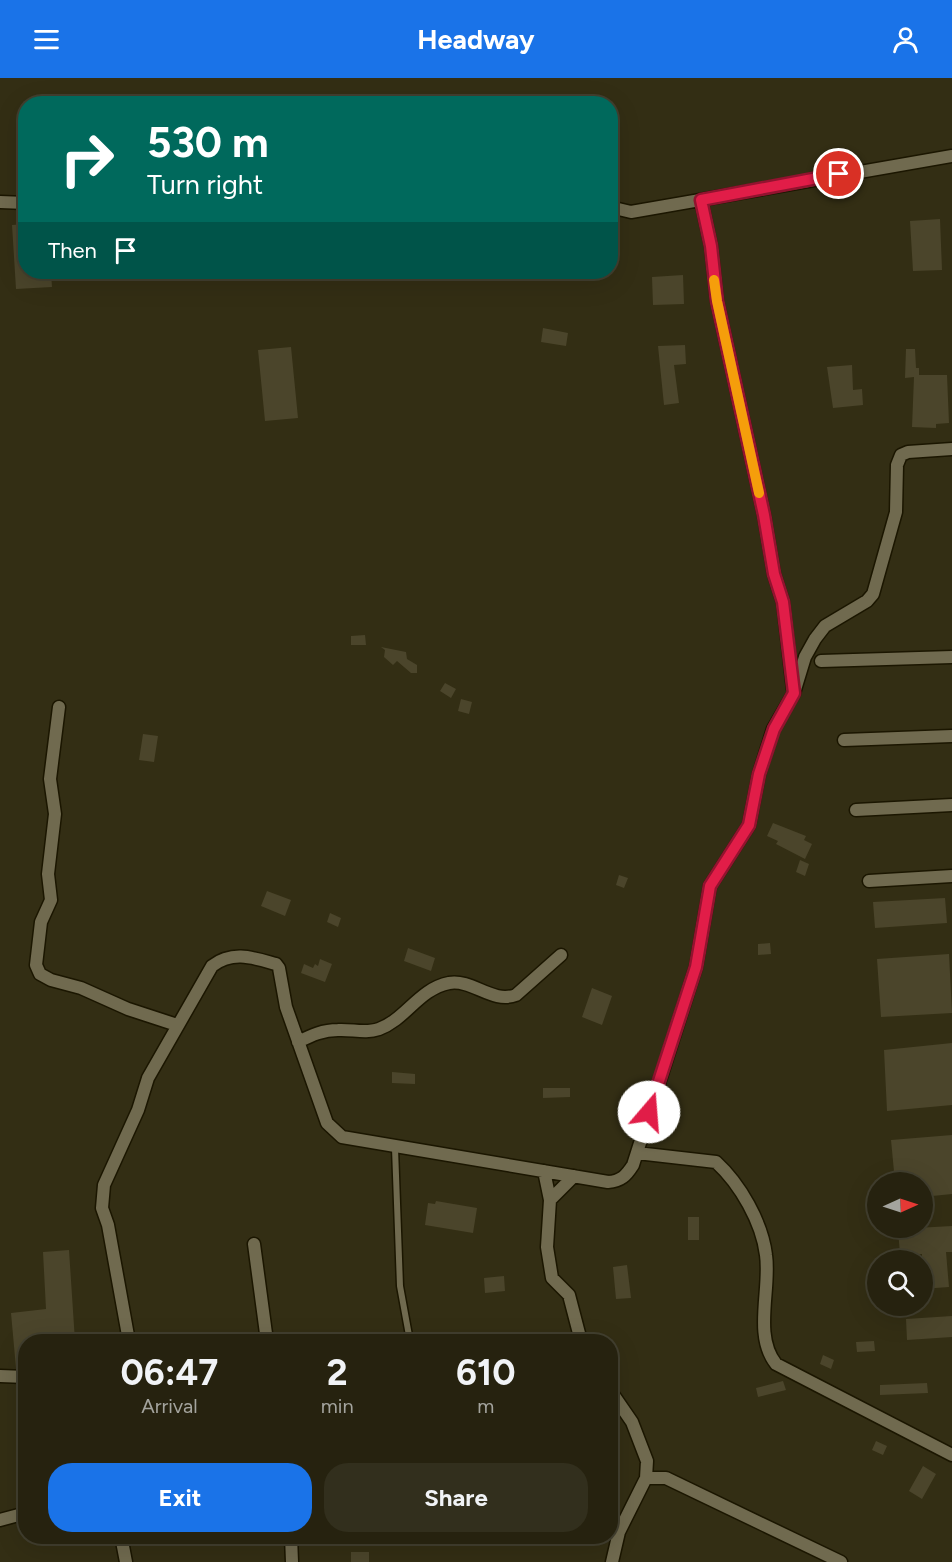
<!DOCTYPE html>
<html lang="en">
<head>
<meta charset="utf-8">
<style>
	:root { --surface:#26220f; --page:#322f1d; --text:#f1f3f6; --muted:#a4a49e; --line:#423f2f; --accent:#1a73e8 }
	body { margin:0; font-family:Figtree,sans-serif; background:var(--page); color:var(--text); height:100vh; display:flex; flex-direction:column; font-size:22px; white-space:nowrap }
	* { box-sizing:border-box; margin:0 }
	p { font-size:20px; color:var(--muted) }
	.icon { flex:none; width:33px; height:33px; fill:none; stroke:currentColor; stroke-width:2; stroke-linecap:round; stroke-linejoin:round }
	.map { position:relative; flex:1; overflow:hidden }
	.side { position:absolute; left:18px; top:1256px; width:600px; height:210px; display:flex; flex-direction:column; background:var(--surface); border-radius:24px; box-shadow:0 6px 24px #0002,0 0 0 2px var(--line) }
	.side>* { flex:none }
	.top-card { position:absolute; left:18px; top:18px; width:600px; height:183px; border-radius:24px; box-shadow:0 6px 24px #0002,0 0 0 2px var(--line); background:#00695c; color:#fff; overflow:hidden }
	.needle { width:39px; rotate:87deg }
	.buttons { position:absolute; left:867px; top:1094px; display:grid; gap:12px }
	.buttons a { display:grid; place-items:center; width:66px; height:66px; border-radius:50%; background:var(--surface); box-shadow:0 6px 24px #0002,0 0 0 2px var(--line); font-size:30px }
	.pin { position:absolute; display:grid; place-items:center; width:51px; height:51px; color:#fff; margin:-26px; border:3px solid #fff; border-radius:50%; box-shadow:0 2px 6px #0007 }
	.me { position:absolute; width:66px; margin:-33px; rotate:18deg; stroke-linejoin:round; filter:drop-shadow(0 0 4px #0008) }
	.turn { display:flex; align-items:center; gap:21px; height:126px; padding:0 30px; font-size:27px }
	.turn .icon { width:78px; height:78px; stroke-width:2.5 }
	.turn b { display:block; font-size:42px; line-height:51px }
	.then { display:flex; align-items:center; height:57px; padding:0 30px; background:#0003; gap:12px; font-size:22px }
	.eta { display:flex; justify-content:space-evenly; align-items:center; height:102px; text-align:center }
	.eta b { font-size:36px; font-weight:700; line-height:42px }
	.primary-button { display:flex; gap:12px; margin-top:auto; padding:12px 30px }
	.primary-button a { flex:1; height:69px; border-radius:24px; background:var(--accent); color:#fff; font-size:24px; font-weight:700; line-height:69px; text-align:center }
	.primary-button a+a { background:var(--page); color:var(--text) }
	header { display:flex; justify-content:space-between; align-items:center; height:78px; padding:0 30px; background:var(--accent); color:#fff; font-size:27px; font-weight:700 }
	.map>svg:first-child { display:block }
	.building { fill:#4b452b }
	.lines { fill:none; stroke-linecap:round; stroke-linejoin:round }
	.lane-casing { stroke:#1b1600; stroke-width:9 }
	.street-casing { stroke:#1b1600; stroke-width:15 }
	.lane { stroke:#706a4f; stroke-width:6 }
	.street { stroke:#706a4f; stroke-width:12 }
	.route-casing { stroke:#92132f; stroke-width:15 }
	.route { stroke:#e11d48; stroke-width:10 }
	.slow { stroke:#f59e0b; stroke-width:10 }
</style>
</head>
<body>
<header><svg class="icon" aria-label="menu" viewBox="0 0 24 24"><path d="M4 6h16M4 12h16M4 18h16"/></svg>Headway<svg class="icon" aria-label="person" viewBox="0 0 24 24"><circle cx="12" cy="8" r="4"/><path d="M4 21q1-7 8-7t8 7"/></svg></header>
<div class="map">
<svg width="952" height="1484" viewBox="0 0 952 1484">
	<rect width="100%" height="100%" fill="#332e14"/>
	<!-- building -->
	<path class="building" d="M940,141l2,51 -29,1 -3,-50z
		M26,146v48h25l1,15 -36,2 -4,-64z
		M683,197l1,29 -31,1 -1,-28z
		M543,250l25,5 -2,13 -25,-4z
		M685,267l1,19 -12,1 5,38 -15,2 -6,-59z
		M291,269l7,71 -33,3 -7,-71z
		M906,271h9l1,19h3v7h28l2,48 -13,1v4l-24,-1 2,-50 -9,1z
		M852,287l1,25 9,-1 1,16 -30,3 -6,-41z
		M365,557l1,10h-15v-9z
		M381,569l25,5 1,7 10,6v8h-6l-14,-12 -4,4 -9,-8 1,-7z
		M445,605l11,6 -5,9 -11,-7z
		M461,621l11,3 -3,12 -11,-3z
		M143,656l15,2 -4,26 -15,-2z
		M773,745l33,13 -2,4 8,4 -7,15 -29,-15 2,-3 -11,-5z
		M800,782l9,4 -4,12 -9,-4z
		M619,797l9,3 -4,10 -8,-3z
		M267,813l24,9 -6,16 -24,-10z
		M945,820l2,25 -72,5 -2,-26z
		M330,835l11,5 -3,9 -11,-5z
		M770,865l1,11 -13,1v-11z
		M408,870l27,10 -4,13 -27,-10z
		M949,876l3,59 -71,4 -4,-58z
		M320,881l12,5 -7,18 -24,-9 3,-9 9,4 2,-4 3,2z
		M592,910l20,8 -10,29 -20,-8z
		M952,965v62l-65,6 -3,-61z
		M392,994l23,2v10l-23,-1z
		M543,1010h27v9l-27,1z
		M952,1057v59l-30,3v-15h-27l-4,-42z
		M436,1123l41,7 -4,25 -48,-8 3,-22 7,1z
		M688,1139h11v23h-11z
		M952,1148v26h-6l3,35 -27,2v-35l-22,1 -2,-26z
		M69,1172l6,91h-49v28l-10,-1 -5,-55 35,-4 -3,-57z
		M627,1187l4,33 -15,1 -3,-32z
		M504,1198l1,15 -20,2 -1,-15z
		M952,1238v21l-45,3 -1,-21z
		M874,1263l1,10 -18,1 -1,-10z
		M823,1277l11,5 -3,9 -11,-5z
		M783,1303l3,9 -28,7 -2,-9z
		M927,1305l1,10 -48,2v-10z
		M876,1363l11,5 -4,9 -11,-5z
		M923,1388l13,8 -14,25 -13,-8z
		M351,1474h18v10h-18z"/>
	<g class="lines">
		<!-- lane casing -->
		<g class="lane-casing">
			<path id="lane" d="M395,1070l5,138 10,55"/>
		</g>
		<!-- street casing -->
		<g class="street-casing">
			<path id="street" d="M701,122l10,46 6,55 47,214 10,59 9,28 10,87
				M0,124l26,1
				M610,129l21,5 321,-56
				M821,583l131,-4
				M59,629l-9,72 5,35 -7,60 3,26 -10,22 -5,43 4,9 11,6 30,8 47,21 49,16
				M844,662l108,-4
				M856,732l96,-5
				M869,803l83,-5
				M298,964c14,-7 25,-12 40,-12 14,-1 27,4 41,-1 27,-10 40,-40 70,-46 24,-4 43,21 67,12l45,-40
				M637,1075l79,9c24,22 46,60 50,93 5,34 -13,80 10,109l176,91
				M544,1093l6,29 -3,47 5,31 17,17 12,46
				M550,1122l24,-24
				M254,1166l13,97
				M129,1263l-21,-116 -6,-17 2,-23 34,-75 10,-32 64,-112c21,-16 42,-8 64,-2l3,4 7,39 41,116 15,14 266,45c13,-1 18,-6 25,-17l63,-198 14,-81 39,-61 10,-51 14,-45 21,-36 11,-36 10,-18 10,-13 42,-25 6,-7 23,-82 1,-47 4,-10 7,-3 44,-3
				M0,1298l26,1
				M610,1312l22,32 15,39 -1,17 -27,54 -7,30
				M646,1400h20l175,84
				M0,1442l26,-7
				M121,1458l5,26
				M291,1458l1,26"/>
		</g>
		<!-- lane -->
		<use href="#lane" class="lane"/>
		<!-- street -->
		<use href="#street" class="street"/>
	</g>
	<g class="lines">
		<!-- route casing -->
		<g class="route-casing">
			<path id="route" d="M649,1034l47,-145 14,-81 39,-61 10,-51 15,-45 20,-36 -11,-91 -9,-28 -10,-59 -47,-214 -6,-55 -10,-46 138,-26"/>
		</g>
		<!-- route -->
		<use href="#route" class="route"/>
		<!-- slow -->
		<path class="slow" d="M714,202l3,21 42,192"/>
	</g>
</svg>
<div class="buttons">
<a><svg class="needle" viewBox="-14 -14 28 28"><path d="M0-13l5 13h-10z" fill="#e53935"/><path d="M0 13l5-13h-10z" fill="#a4a49e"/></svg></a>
<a><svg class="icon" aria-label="search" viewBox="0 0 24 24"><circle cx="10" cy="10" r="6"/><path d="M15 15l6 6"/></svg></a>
</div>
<div class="pin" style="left:839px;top:96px;background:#d93025"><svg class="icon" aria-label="arrive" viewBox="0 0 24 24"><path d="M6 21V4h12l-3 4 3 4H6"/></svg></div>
<svg class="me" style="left:649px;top:1034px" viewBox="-20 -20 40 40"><circle r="19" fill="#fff"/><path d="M0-13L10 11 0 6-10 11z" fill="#e11d48"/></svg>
<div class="top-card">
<div class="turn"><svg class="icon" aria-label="right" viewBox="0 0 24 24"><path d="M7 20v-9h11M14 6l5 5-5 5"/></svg><div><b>530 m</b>Turn right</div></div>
<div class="then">Then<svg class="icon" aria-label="arrive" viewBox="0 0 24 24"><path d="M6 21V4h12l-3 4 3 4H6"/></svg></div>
</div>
<section class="side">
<div class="eta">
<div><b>06:47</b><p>Arrival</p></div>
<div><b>2</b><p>min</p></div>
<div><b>610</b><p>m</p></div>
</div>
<div class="primary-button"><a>Exit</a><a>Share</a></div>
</section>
</div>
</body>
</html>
